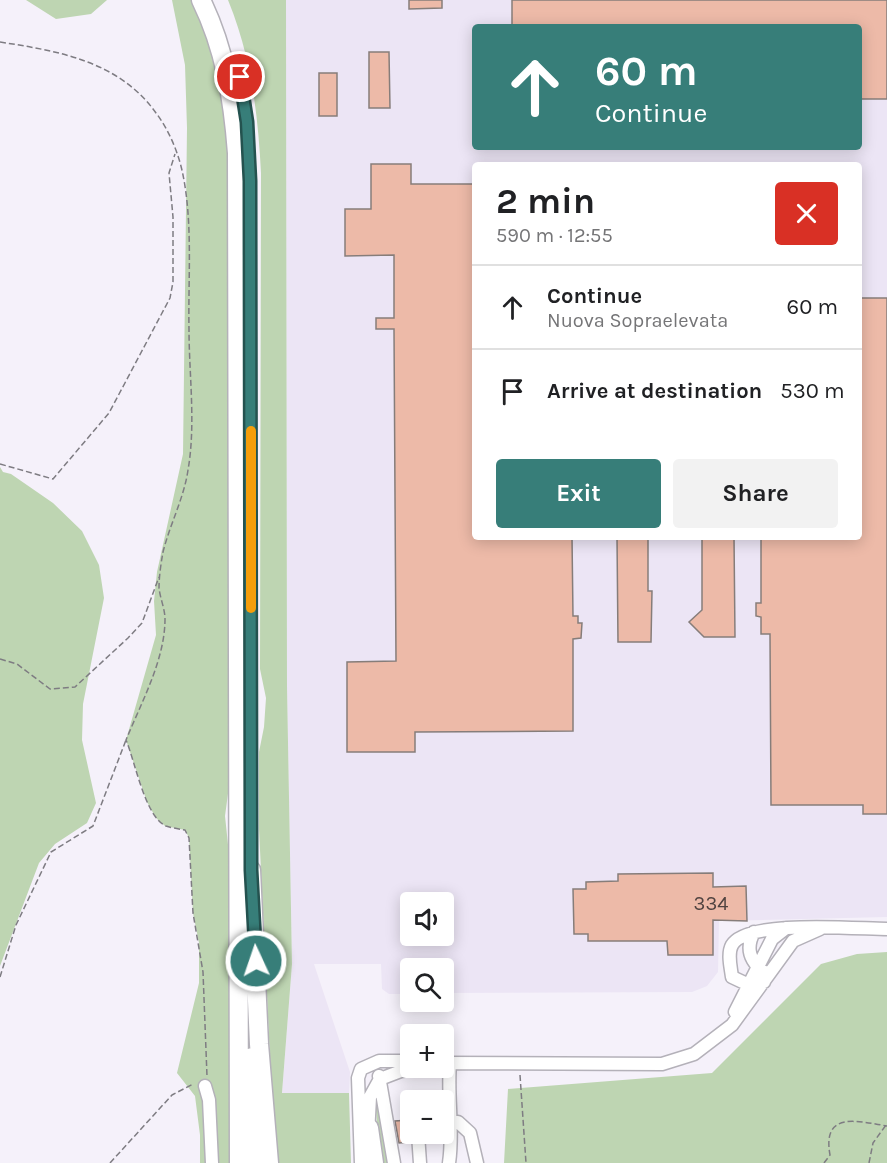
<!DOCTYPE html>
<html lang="en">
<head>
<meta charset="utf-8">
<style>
	:root { --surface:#fff; --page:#f2f2f2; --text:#202124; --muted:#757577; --line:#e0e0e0; --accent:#377e79 }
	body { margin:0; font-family:Karla,sans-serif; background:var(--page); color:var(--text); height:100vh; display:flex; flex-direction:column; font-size:22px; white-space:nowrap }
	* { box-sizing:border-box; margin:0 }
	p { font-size:20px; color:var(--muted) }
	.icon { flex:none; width:33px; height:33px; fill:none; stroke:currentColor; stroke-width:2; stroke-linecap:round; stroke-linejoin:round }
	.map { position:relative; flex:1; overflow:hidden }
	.sheet { position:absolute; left:472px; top:162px; width:390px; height:378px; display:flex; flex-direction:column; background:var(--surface); border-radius:6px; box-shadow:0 3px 15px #0003 }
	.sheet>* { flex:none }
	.banner { position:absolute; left:472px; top:24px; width:390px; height:126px; border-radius:6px; box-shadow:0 3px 15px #0003; background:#377e79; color:#fff; overflow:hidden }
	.buttons { position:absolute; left:400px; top:892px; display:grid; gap:12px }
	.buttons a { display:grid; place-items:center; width:54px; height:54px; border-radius:6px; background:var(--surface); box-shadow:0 3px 15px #0003; font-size:30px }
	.pin { position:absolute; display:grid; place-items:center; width:51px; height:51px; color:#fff; margin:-26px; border:3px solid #fff; border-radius:50%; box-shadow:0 2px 6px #0007 }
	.me { position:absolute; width:66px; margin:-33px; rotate:357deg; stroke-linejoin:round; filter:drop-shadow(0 0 4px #0008) }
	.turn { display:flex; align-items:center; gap:21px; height:126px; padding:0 24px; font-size:27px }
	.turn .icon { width:78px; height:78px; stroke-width:2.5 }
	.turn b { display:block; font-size:42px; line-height:51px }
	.round { display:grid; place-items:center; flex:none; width:63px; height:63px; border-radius:6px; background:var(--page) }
	.overview { display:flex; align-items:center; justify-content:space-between; height:102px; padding:0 24px }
	h1 { font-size:36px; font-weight:700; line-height:45px }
	.primary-button { display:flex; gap:12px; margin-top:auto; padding:12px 24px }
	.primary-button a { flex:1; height:69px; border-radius:6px; background:var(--accent); color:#fff; font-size:24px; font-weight:700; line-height:69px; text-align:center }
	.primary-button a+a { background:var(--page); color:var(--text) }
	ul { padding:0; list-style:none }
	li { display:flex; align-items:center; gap:18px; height:84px; padding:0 24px; border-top:2px solid var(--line) }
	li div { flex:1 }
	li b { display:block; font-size:22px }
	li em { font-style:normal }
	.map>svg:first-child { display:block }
	.built { fill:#ece5f5; fill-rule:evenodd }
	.green { fill:#bed5b2 }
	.building { fill:#edbaa8; stroke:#867d7a; stroke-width:1.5 }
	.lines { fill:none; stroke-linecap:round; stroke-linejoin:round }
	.minor-casing { stroke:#b4b1b9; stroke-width:15 }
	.highway-casing { stroke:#b4b1b9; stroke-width:21 }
	.path { stroke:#7e7c82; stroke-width:1.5; stroke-dasharray:6 3; stroke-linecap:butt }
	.minor { stroke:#fff; stroke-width:12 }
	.highway { stroke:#fff; stroke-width:18 }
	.route-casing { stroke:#24524f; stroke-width:15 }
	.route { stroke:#377e79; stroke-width:10 }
	.slow { stroke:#f59e0b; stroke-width:10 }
	.labels { text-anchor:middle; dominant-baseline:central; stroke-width:5; stroke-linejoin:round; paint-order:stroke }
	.number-label { font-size:20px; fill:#504340 }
</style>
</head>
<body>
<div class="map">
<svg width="887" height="1163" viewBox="0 0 887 1163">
	<rect width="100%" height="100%" fill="#f5f1fa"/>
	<!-- built -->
	<path class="built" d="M286,0h601v917l-168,4 -1,51 -11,14 -15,6 -248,1v-24h-33v25h-22l-7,-5 -1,-25h-67l36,108 -1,21 -67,1 10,-130 -5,-278zM476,27h384v120h-384zM476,165h384v372h-384zM411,903h33v33h-33z"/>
	<!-- green -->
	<path class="green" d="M26,0h81l-16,14 -35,5z
		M172,0h22l17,44 17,76 1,666 -4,30 6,57v290h-17l-10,-83 -5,7 4,4 5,72h-8v-28l-5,-39 -18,-23 22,-90v-40l-6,-30 -4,-75 -4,-8 -20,-4 -9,-8 -9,-16 -21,-62 30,-105 -2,-34 3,-29 26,-118 4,-326 -2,-63z
		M228,0h58l1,686 5,278 -10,129h67l2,70h-76l-16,-334v-77l5,-25 2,-29 -6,-29 1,-496c-3,-60 -10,-117 -33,-173z
		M0,467l3,5 8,2 42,29 29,28 17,34 5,33 -21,106 -1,36 14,63 -9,20 -32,21 -16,19 -39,103z
		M887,952v211h-383l4,-74 204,-16 109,-109 36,-10z
		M375,1096l14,1 6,47 6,19h-21z"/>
	<!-- building -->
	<path class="building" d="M409,0h33v8l-33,1z
		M512,0h375v99h-27v-72h-348z
		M369,52h20l1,56h-21z
		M319,73h18v43h-18z
		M371,164h40v20h65v353h96l1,79h5v7h4l-1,15 -8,1v92l-158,1v20h-68v-90l49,-1 -2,-332h-18v-11h18v-63l-49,1v-47h26z
		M860,298h27v516h-24v-9h-92l-1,-171h-9v-17l-5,-1v-13h5v-66h99z
		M617,537h31v54h4l-1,51h-33z
		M702,537h32l1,100h-31l-15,-15 13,-12z
		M713,873v14l33,-1 1,35 -34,-1v35h-45l-1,-14h-79v-7h-14l-1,-45h13v-7l32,-1v-7z
		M409,1120l1,22 -11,1 -4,-22z"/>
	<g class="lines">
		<!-- minor casing -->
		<g class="minor-casing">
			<path id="minor" d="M754,932c-9,17 -4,29 10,40
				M764,982l-15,3 -17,-8c-1,-9 -5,-23 0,-32 15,-26 126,-16 155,-16
				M735,1012l37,-73 14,-11
				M444,1063l218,1 32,-10 38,-29 61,-84 27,-12
				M379,1076l15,87
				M205,1086l4,14 3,63
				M451,1122h7l12,11 7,30
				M418,1134l2,29
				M368,1135l2,-38 10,-18 21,-8 24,-3
				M361,1163l-3,-85 3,-9 18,-8h32
				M449,1163c5,-33 -2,-66 1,-100"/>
		</g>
		<!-- highway casing -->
		<g class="highway-casing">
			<path id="highway" d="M201,0c24,49 32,100 36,153l2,1010
				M251,870l8,174 10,119
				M252,1057v106
				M369,1128l5,35"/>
		</g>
		<!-- path -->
		<path class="path" d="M0,42c58,9 119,19 156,71 13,17 23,41 27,62 10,50 5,104 6,154 0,46 7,95 -1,141 -4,28 -18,54 -25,82 -2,11 -4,25 -4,36 1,10 6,21 6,31 0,41 -24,84 -39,121 9,21 19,77 40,86 6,2 13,3 19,4l4,8 4,75 10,59 4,104
			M0,464l53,15 56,-66 61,-115 3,-16v-65l-4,-44 6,-19
			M0,659l17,5 33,25 25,-2 53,-49 14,-15 17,-46
			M0,977l16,-52 35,-73 42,-26 33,-86
			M520,1075l6,88
			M110,1163l62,-68 21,-11
			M824,1163l6,-8c-8,-44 27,-34 57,-29
			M869,1163l4,-20 13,-18"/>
		<!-- minor -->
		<use href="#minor" class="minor"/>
		<!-- highway -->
		<use href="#highway" class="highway"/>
	</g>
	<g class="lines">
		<!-- route casing -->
		<g class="route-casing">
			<path id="route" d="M240,77l7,45 3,59 1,689 5,91"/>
		</g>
		<!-- route -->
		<use href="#route" class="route"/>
		<!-- slow -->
		<path class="slow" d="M251,431v177"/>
	</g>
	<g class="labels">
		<!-- number labels -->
		<g class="number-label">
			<text x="711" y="903">334</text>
		</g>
	</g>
</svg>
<div class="buttons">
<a><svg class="icon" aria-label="sound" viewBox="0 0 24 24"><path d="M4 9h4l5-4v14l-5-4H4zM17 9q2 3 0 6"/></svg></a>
<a><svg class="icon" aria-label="search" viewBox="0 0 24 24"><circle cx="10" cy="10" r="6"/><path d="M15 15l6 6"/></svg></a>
<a>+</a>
<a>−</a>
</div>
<div class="pin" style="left:240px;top:77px;background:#d93025"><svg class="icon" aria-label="arrive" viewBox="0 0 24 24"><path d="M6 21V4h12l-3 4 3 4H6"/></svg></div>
<svg class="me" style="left:256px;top:961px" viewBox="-20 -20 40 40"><circle r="17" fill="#377e79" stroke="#fff" stroke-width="3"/><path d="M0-11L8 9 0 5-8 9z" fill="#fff"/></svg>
<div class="banner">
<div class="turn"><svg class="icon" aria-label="ahead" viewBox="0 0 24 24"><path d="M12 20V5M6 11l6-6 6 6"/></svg><div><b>60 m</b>Continue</div></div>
</div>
<section class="sheet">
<div class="overview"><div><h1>2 min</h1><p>590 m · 12:55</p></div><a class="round" style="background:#d93025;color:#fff"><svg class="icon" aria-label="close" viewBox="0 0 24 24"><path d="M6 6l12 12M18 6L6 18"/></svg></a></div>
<ul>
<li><svg class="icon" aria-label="ahead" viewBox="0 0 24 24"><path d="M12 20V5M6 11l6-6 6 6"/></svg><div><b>Continue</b><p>Nuova Sopraelevata</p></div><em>60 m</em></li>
<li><svg class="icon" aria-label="arrive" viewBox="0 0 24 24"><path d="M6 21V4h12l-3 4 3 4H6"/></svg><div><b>Arrive at destination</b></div><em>530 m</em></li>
</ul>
<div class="primary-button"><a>Exit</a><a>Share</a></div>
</section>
</div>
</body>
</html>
